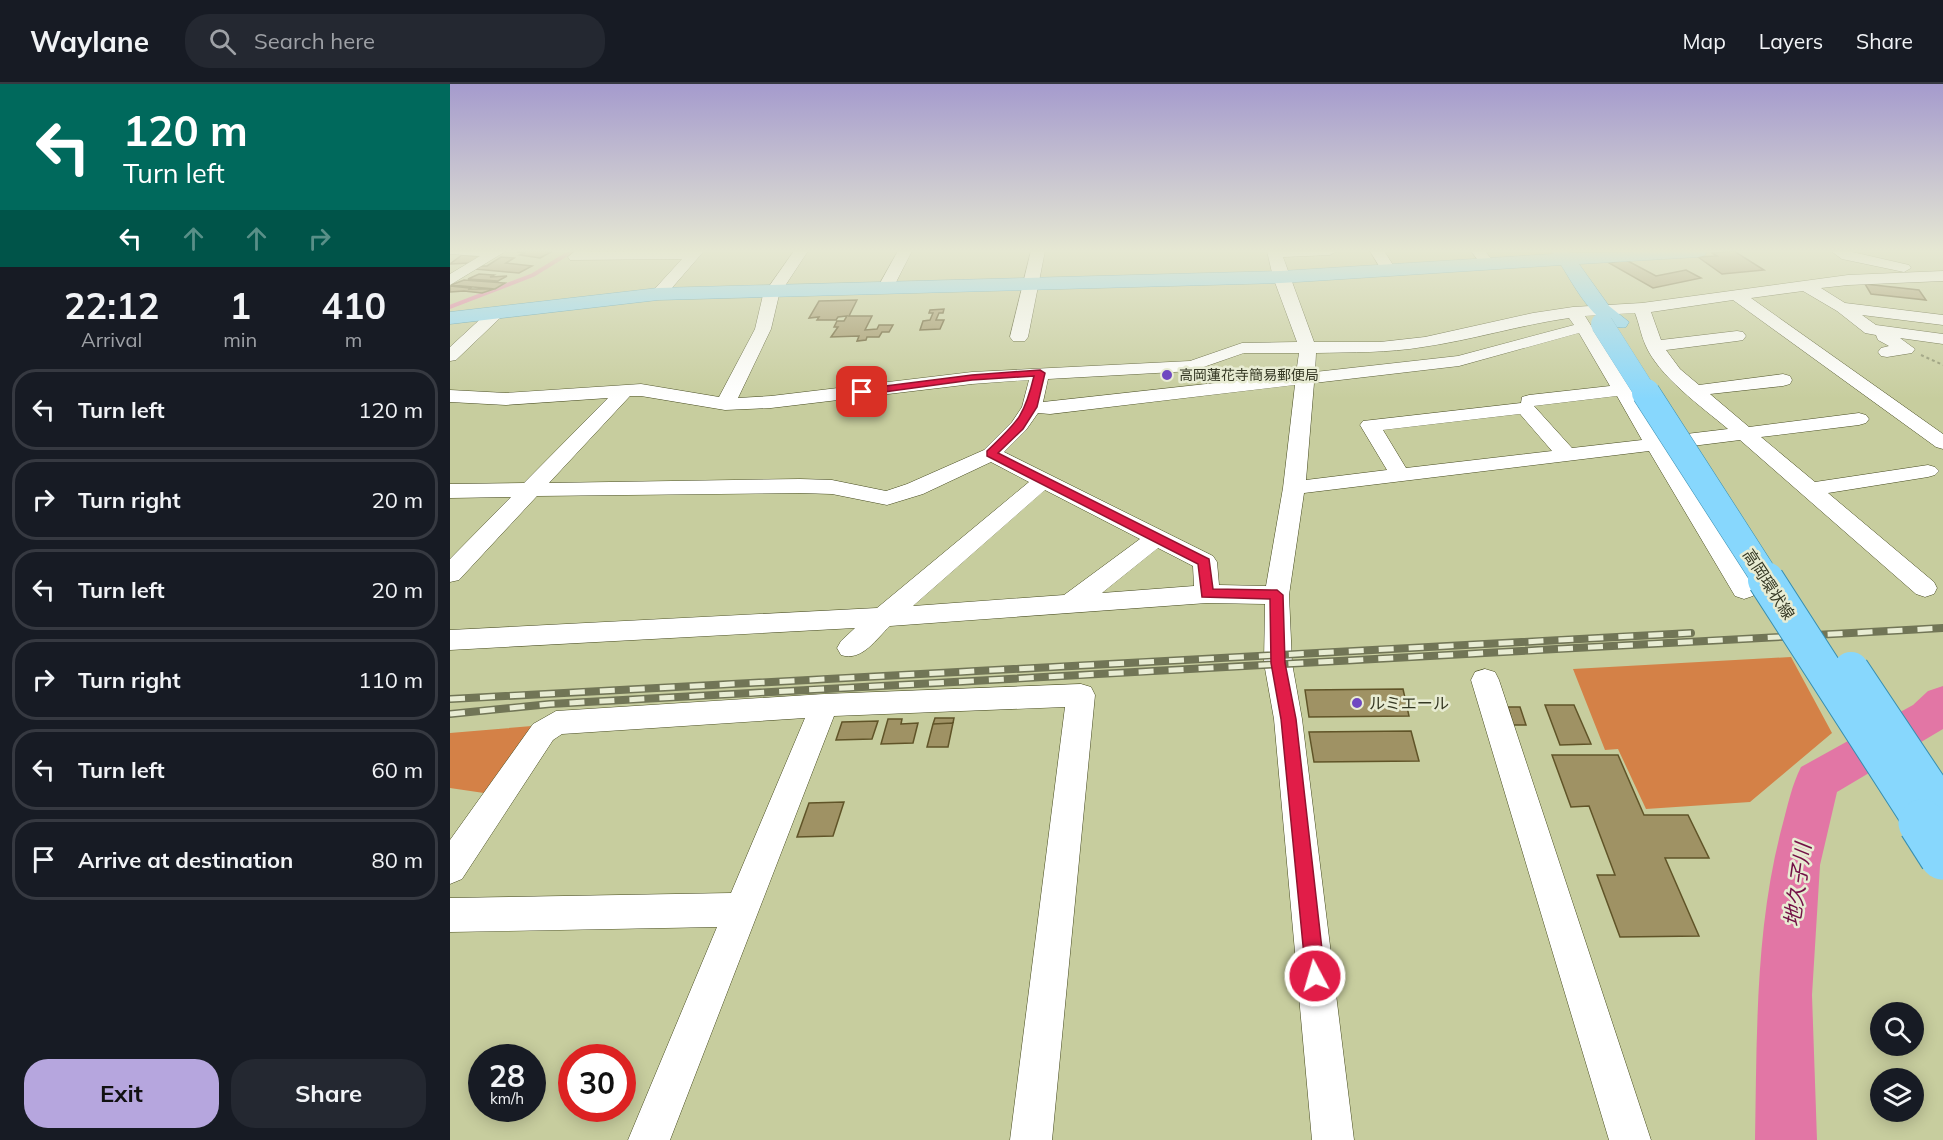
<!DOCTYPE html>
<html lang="en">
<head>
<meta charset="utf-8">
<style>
	:root { --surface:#171b24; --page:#242831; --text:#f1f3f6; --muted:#9ea1a6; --line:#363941; --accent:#b6a6de }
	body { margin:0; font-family:Mulish,"Noto Sans JP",sans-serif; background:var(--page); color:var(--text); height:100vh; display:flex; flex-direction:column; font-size:22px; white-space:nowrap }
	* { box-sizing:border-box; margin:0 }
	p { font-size:20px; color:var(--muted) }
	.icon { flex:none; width:33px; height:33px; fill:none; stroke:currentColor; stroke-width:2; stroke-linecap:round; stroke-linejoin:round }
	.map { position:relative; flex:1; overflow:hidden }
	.side { display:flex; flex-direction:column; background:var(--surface); width:450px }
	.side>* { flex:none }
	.hud { background:#00695c; color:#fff; overflow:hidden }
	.fabs { position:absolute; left:1420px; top:918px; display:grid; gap:12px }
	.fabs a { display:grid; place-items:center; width:54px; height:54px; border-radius:50%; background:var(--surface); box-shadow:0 3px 15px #0003; font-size:30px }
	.speed { position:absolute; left:18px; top:960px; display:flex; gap:12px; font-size:30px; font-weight:700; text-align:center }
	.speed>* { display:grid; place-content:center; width:78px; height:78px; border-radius:50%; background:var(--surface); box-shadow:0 3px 15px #0003; line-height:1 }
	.speed small { font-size:15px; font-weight:400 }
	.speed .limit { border:9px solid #d22; background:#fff; color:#111 }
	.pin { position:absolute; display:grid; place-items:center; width:51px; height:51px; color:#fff; margin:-26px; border-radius:12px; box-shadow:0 3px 9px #0006 }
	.me { position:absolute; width:66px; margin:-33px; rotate:354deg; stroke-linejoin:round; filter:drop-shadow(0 0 4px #0008) }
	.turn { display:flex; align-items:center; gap:21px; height:126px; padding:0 24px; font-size:27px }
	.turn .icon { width:78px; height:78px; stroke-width:2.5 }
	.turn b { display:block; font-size:42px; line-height:51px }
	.lanes { display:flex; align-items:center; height:57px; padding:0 24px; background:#0003; justify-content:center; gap:30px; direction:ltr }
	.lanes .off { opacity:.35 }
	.eta { display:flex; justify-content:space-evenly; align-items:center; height:102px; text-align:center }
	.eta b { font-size:36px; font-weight:700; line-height:42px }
	.button { display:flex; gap:12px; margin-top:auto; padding:12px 24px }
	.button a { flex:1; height:69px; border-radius:24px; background:var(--accent); color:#111; font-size:24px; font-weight:700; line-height:69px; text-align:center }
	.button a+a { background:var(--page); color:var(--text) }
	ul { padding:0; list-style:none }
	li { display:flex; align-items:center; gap:18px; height:81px; margin:0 12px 9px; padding:0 12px; border:3px solid var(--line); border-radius:24px }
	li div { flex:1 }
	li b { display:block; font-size:22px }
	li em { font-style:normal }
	header { display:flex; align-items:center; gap:36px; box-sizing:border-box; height:84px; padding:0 30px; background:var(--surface); border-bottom:2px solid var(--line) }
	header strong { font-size:28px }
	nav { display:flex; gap:33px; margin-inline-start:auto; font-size:21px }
	.search { width:420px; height:54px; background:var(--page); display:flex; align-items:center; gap:15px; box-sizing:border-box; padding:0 21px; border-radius:24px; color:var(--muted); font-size:22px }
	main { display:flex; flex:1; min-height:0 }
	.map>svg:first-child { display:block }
	.green { fill:#d48147 }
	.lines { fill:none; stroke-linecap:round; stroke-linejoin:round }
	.stream { stroke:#e276a5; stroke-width:4 }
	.river { fill:#e276a5; fill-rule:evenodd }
	.building { fill:#9f9264; stroke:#605428; stroke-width:1.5 }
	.minor-casing { stroke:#464a1f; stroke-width:1 }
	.major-casing { stroke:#368eb0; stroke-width:1 }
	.path { stroke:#8b906c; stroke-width:2; stroke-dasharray:3 3; stroke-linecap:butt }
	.minor { fill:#fff; fill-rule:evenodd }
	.major { fill:#87d7fd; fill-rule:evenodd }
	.rail-casing { stroke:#717556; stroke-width:8 }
	.rail { stroke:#e8ecd3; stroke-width:5; stroke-dasharray:15; stroke-linecap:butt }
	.major-bridge-far3-casing { stroke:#368eb0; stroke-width:22; stroke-linecap:butt }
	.major-bridge-far2-casing { stroke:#368eb0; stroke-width:29; stroke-linecap:butt }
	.major-bridge-far1-casing { stroke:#368eb0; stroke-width:38; stroke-linecap:butt }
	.major-bridge-casing { stroke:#368eb0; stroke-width:49; stroke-linecap:butt }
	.major-bridge-far3 { stroke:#87d7fd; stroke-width:22 }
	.major-bridge-far2 { stroke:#87d7fd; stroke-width:28 }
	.major-bridge-far1 { stroke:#87d7fd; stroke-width:36 }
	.major-bridge { stroke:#87d7fd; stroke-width:47 }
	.route { fill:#e11d48; stroke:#92132f; stroke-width:1.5 }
	.poi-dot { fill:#6f48c1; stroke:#e8ecd3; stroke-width:2 }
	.labels { text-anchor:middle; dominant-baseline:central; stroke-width:5; stroke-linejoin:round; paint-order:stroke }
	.far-poi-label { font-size:14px; fill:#353824; stroke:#e8ecd3; text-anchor:start }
	.street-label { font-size:16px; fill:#353824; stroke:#e8ecd3 }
	.poi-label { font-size:16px; fill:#353824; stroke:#e8ecd3; text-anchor:start }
	.near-water-label { font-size:21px; font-style:italic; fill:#731146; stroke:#e8ecd3 }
</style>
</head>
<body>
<header>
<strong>Waylane</strong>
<div class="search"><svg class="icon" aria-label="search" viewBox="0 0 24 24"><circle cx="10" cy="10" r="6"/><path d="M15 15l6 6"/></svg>Search here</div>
<nav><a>Map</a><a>Layers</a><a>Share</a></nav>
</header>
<main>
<section class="side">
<div class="hud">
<div class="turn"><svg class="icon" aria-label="left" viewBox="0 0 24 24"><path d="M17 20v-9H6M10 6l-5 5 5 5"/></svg><div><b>120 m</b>Turn left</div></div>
<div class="lanes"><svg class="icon" aria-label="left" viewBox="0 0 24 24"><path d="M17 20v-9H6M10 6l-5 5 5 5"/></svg><svg class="icon off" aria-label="ahead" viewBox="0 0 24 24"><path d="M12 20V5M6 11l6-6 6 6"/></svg><svg class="icon off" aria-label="ahead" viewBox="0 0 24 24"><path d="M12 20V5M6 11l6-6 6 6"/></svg><svg class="icon off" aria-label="right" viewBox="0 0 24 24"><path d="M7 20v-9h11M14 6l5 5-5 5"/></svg></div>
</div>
<div class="eta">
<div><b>22:12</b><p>Arrival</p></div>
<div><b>1</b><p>min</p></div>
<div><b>410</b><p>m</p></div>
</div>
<ul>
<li><svg class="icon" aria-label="left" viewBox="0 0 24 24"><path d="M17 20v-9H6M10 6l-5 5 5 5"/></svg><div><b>Turn left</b></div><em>120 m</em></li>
<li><svg class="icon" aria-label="right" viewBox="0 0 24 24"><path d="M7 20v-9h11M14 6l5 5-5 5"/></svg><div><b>Turn right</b></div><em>20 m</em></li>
<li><svg class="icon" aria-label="left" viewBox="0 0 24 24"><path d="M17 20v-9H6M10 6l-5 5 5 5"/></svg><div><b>Turn left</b></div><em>20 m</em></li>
<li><svg class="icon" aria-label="right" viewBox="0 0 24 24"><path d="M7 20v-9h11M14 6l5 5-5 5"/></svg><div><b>Turn right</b></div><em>110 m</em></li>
<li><svg class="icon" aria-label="left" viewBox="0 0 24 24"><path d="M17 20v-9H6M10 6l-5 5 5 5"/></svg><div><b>Turn left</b></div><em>60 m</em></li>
<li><svg class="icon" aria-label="arrive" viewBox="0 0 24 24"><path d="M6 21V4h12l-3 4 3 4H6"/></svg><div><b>Arrive at destination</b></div><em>80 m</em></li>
</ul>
<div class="button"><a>Exit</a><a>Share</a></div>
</section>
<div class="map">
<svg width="1493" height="1056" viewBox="0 0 1493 1056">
	<rect width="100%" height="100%" fill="#c7cd9e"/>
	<!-- green -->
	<path class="green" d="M1341,573l41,76 -82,69 -104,7 -28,-60 -13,1 -32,-81z
		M82,642l-48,67 -34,-5v-55z"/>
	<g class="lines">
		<!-- stream -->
		<path class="stream" d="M0,223l83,-32 39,-24"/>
		<!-- river -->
		<path class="river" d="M1493,602v43l-106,63 -17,73 -8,130 5,145h-62c2,-106 0,-214 28,-317 5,-19 9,-38 18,-56l112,-62 15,-14z"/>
	</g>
	<!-- building -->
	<path class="building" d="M70,167h20l11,1 -11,6 -20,-3 5,-2 -8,-1z
		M1284,167l30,19 -42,4 -24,-17 19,-1 -5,-3z
		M12,171l19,2 -11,6 -20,1z
		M51,173l13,1 -8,5 26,3 -13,7 -44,-4 6,-3h6z
		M1176,176l30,16 30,-6 15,8 -48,10 -44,-25z
		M29,190l15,1 -4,2 17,-1 -9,5 -30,-2z
		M14,196l41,3 -10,6 -44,-4z
		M1415,200l54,6 7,10 -55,-6z
		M0,202l20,2 -2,1h26l-12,4 -18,-2 -14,1z
		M407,216l-8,16h23l-7,14 12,-1 2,-4h14l-4,7h-7l-3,5h-12l-1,3 -9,1 2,-5 -28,1 7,-10h-4l3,-6h7l3,-5 -9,1 -2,3h-19l2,-3 -10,1 10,-17z
		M494,225l-1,4h-4l-3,7h8l-4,9 -20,1 3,-9 7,-1 3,-7h-4l1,-3z
		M953,605l6,27 -100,1 -4,-27z
		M1095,621h29l17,39 -31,1z
		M1058,623h12l6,18h-13z
		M485,634h19l-1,5 -20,1z
		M438,635h14l-1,5 17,-1 -5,20 -32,1z
		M428,637l-6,18 -36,1 6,-18z
		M503,639l-5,24h-21l6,-23z
		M961,647l8,30 -105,1 -5,-30z
		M1102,671h66l26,60h44l21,43h-44l34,78 -79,1 -23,-62h18l-26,-69 -18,1z
		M394,718l-11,34 -36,1 12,-34z"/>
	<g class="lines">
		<!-- minor casing -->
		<g class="minor-casing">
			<path id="minor" d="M0,167h56l-56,34v-11l30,-18 -30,-2z
				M125,167l16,1 113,-1 -40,46 -6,2 -8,-5 32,-35 -112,1 -2,-3z
				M344,167h14l-29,44 -8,34 -33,69 33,-2 201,-24 218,-11 52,-18 55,-1 -24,-65 -6,-26h70l-7,4 -47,2 31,85h66l45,-5 108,-24 40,-6 69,-4 206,-28 95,-4v10l-95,4 -27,3 24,15 98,12v10l-81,-10 14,10 67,9v10l-43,-6 15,11 -3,4 -25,4 -6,-1 -3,-4 3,-4 8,-2 -11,-6 -2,-5 -11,-2 -28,-22 -34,-20 -52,7 192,136v15l-7,-2 -203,-147 -82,12 10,28 76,-9 6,1 3,4 -3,4 -6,1 -71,9 14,19 19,16 84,-11 7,2 2,4 -2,4 -7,2 -73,8 39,33 110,-14 7,2 3,4 -3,4 -7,2 -98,12 54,45 113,-17 7,2 4,4 -4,4 -7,2 -100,16 106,89 3,6 -3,6 -9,3 -9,-3 -176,-154 -72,9 88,141 -3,6 -9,3 -9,-3 -86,-145 -345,42 -15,102 3,68 10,56 52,421h-42l-38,-421 -10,-56 1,-59 -58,-1 -317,23c-14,13 -28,36 -49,29l-4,-7 4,-7 14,-13 -405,22v-20l427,-22 152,-126 -38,-20 -68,32 -36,11 -55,-11 -32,-1 -263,3 -78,84 -9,2v-23l61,-62 -61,1v-14l74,-1 84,-85 -102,7 -56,-3v-12l56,3 135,-9 78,13 36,-68 8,-34zM1185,229c4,10 6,22 10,31 13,32 57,63 83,85l-67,8 -76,-121zM1119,234l5,7 -116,31 -143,16 1,-19c36,-1 72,0 107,-6 49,-7 97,-22 146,-29zM1129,249l31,53 -81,9 -7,2 -1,6 -158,18 -3,4 27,45 -81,10 8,-97 145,-17zM794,269h55l-3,21 -253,28 5,-23 144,-8zM579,296l-7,27 -10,15 -28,28 -77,34 -21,7 -54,-11 -32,-1 -251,4 81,-87h11l84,14 46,-2 201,-24zM845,301l-12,103 -17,98 -47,-1 -2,-23 -4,-6 -209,-104 22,-22 12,-17 12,1zM1167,312l25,44 -70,8 -38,-42zM1070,330l32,37 -146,17 -23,-38zM595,406l95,49 -76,56 -151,11zM708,464l35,18 1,20 -92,7z
				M448,167h14l-20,39h-12l-2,-3z
				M581,167h14l-17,86 -3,4h-12l-3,-4z
				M920,167h14l13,20 -3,3h-10z
				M1021,167h14l11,14 -7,4 -5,-1z
				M1381,167h17l61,14 2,3 -7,4 -62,-13z
				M45,225l8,5 -2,3 -45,43 -6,1v-14l39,-36z
				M1035,585l10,3 4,8 152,460h-42l-138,-460 4,-8z
				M631,600l10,3 4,8 -43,445h-42l55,-433 -231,9 -164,424h-42l89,-213 -267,5v-34l281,-5 74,-175 -243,16 -9,6 -91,139 -12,5v-44l83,-116 23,-13 268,-17z"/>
		</g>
		<!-- major casing -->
		<g class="major-casing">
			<path id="major" d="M1101,167h18l2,2 136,-2 -2,4 -7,2 -119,7 30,42 20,16 -3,5c-28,6 -52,-42 -65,-62l-280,18 -623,17 -208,24v-12l208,-24 623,-17 272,-17z"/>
		</g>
		<!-- path -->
		<path class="path" d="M1471,271l22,10"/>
		<!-- minor -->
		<use href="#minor" class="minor"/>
		<!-- major -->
		<use href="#major" class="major"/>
		<!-- rail casing -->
		<g class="rail-casing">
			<path id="rail" d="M0,615l1241,-66
				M0,630l100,-10 1393,-76"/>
		</g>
		<!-- rail -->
		<use href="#rail" class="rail"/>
		<!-- major-bridge-far3 casing -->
		<g class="major-bridge-far3-casing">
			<path id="major-bridge-far3" d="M1152,240l45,71"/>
		</g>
		<!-- major-bridge-far2 casing -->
		<g class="major-bridge-far2-casing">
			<path id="major-bridge-far2" d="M1196,309l121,188"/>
		</g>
		<!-- major-bridge-far1 casing -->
		<g class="major-bridge-far1-casing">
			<path id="major-bridge-far1" d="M1316,496l157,244
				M1401,586l92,138"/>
		</g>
		<!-- major-bridge casing -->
		<g class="major-bridge-casing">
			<path id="major-bridge" d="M1472,739l21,33"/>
		</g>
		<!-- major-bridge-far3 -->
		<use href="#major-bridge-far3" class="major-bridge-far3"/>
		<!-- major-bridge-far2 -->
		<use href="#major-bridge-far2" class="major-bridge-far2"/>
		<!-- major-bridge-far1 -->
		<use href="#major-bridge-far1" class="major-bridge-far1"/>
		<!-- major-bridge -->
		<use href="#major-bridge" class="major-bridge"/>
	</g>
	<!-- sky -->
	<linearGradient id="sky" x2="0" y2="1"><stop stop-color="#a59bcd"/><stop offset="0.53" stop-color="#e6e8d3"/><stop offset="1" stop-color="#e6e8d3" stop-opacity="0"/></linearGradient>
	<rect width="1493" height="315" fill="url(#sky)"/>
	<!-- route -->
	<path class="route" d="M590,286l5,3 -8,34 -14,22 -25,24 211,106 4,30 64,1 6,5 2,68 11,56 29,257 -3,7 -7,3 -7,-3 -2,-7 -25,-257 -10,-56 -1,-64 -68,-2 -4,-33 -211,-108v-5c30,-29 37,-33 47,-75l-62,4 -110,15 -5,-3 5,-3 110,-14z"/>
	<!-- markers -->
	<g class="poi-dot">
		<circle cx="717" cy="291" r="6"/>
		<circle cx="907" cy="619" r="6"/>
	</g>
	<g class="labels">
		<!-- far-poi labels -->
		<g class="far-poi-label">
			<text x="729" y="291">高岡蓮花寺簡易郵便局</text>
		</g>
		<!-- street labels -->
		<g class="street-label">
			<text transform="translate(1319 500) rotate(57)">高岡環状線</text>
		</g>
		<!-- poi labels -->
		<g class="poi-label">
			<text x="919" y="619">ルミエール</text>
		</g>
		<!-- near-water labels -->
		<g class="near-water-label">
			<text transform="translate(1347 801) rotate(-82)">地久子川</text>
		</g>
	</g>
</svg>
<div class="fabs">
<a><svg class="icon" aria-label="search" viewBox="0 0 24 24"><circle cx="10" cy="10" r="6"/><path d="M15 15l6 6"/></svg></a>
<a><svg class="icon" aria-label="layers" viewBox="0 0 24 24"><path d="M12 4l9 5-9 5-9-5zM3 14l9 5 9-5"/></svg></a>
</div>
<div class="speed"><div>28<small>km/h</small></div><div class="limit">30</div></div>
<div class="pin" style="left:412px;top:308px;background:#d93025"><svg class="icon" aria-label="arrive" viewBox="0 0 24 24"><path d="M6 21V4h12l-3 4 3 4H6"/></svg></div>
<svg class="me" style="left:865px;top:892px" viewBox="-20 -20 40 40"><circle r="17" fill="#e11d48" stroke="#fff" stroke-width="3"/><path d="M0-11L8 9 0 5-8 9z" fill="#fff"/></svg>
</div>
</main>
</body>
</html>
